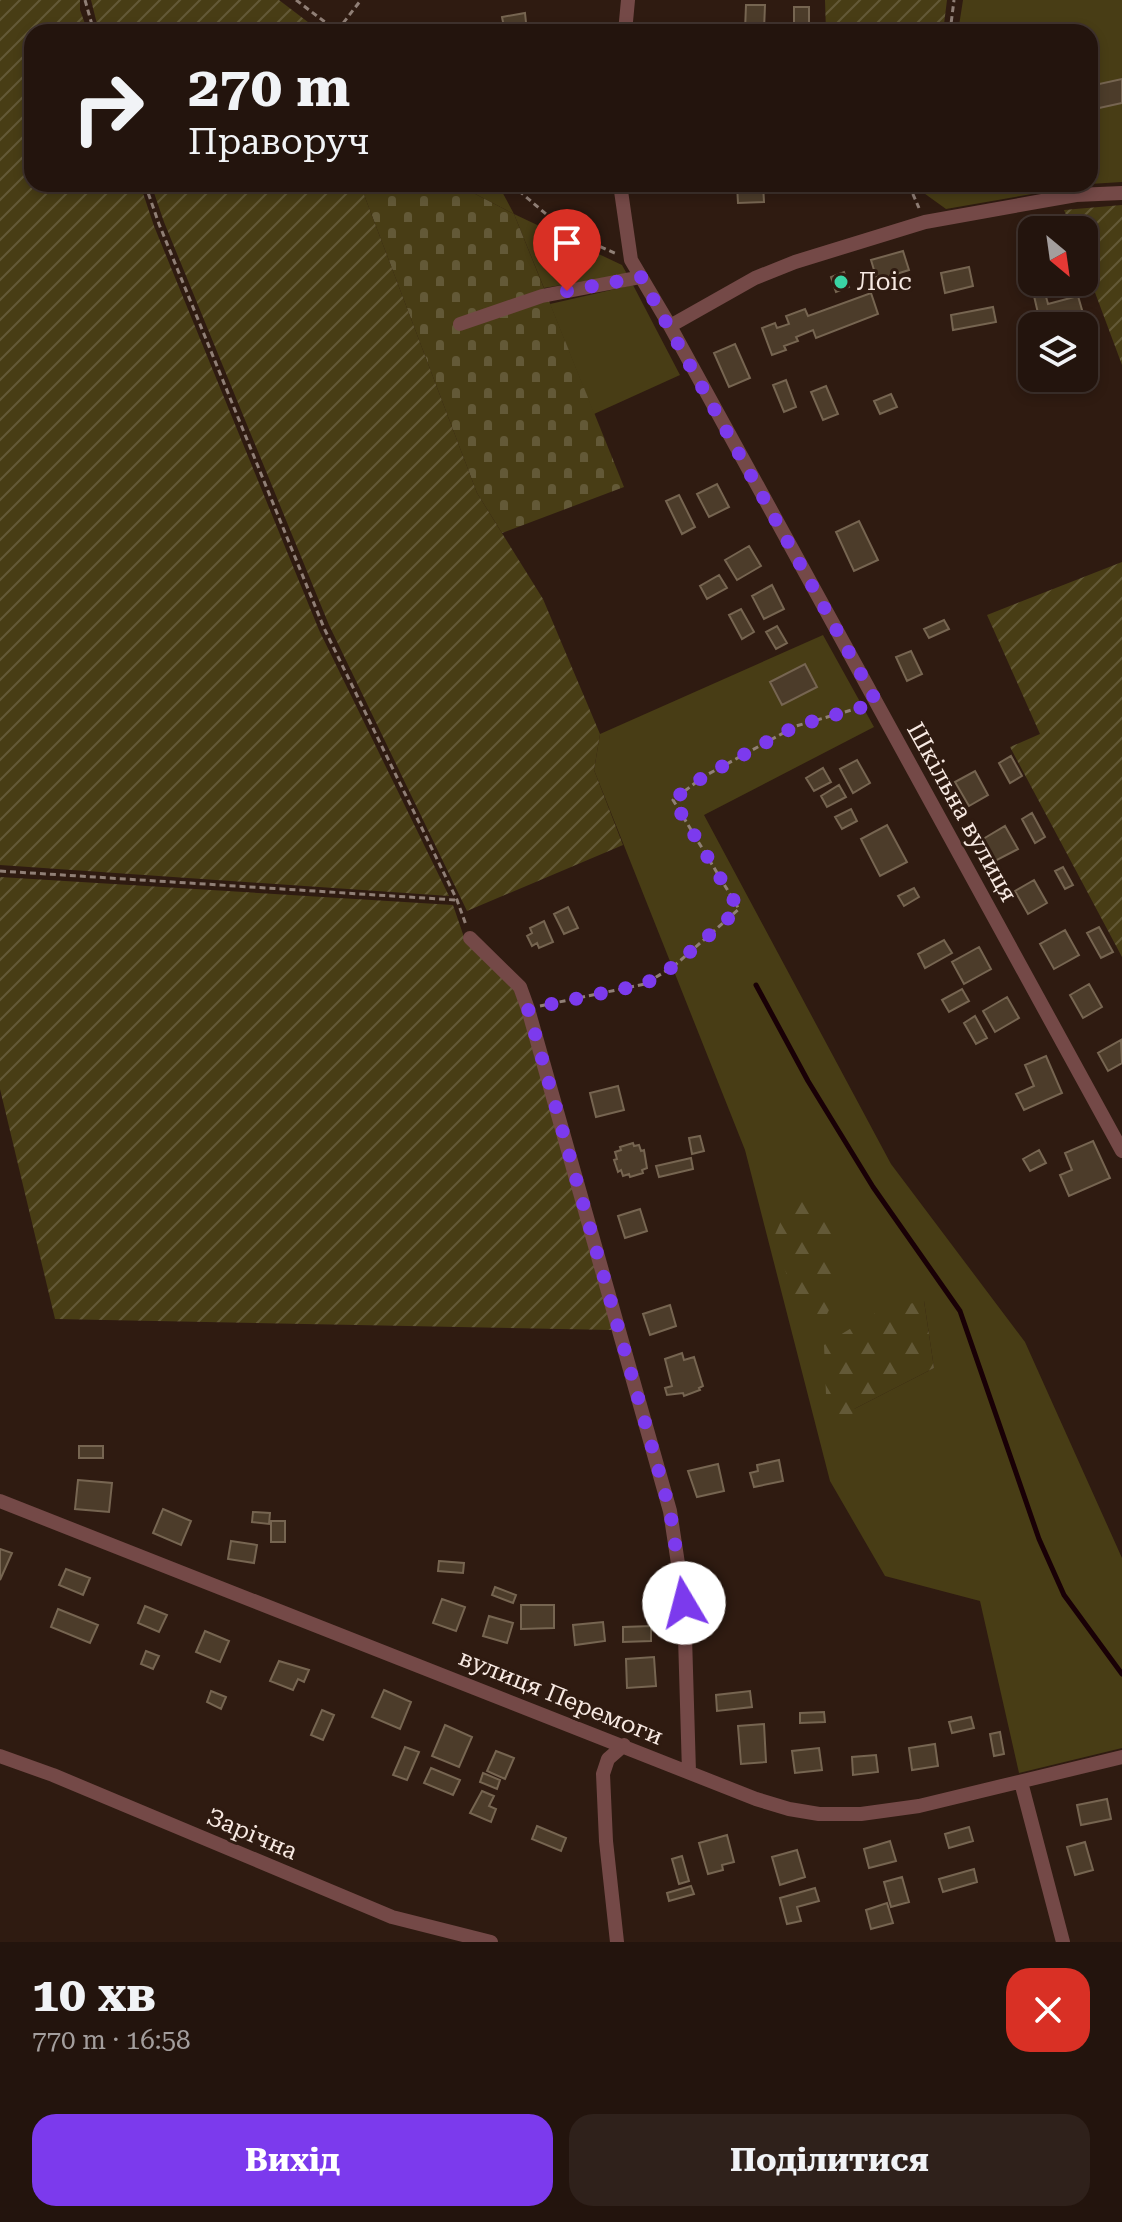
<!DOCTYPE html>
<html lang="uk">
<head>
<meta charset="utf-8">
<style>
	:root { --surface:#23140d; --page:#2f211b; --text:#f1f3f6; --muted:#a39e9d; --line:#40332e; --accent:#7c3aed }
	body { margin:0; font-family:"Roboto Serif",serif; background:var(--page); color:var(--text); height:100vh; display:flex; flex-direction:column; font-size:30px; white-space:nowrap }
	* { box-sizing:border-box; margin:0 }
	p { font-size:26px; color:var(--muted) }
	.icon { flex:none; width:44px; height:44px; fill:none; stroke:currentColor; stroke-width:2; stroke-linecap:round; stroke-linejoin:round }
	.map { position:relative; height:1942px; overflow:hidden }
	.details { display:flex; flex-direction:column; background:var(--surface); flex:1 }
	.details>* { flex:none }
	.banner { position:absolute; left:24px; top:24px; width:1074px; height:168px; border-radius:24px; box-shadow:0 4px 12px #0003,0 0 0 2px var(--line); background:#23140d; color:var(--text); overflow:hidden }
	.needle { width:52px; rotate:151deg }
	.buttons { position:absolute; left:1018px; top:216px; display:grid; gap:16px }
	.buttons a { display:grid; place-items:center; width:80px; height:80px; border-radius:16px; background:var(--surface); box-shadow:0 4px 12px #0003,0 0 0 2px var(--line); font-size:40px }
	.pin { position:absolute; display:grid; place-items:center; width:68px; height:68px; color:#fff; margin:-82px -34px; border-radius:50% 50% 50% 0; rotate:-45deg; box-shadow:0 0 8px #0007 }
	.pin .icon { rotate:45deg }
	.me { position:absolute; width:88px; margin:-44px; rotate:352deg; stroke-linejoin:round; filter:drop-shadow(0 0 6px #0008) }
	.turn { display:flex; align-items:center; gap:28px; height:168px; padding:0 32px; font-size:36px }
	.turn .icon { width:104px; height:104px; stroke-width:2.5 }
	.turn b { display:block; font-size:56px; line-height:68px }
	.round { display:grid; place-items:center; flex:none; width:84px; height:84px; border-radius:24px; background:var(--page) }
	.head { display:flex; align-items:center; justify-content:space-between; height:136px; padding:0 32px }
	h1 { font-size:48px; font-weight:700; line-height:60px }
	.cta { display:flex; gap:16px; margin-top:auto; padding:16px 32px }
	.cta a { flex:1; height:92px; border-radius:24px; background:var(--accent); color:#fff; font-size:32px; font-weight:700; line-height:92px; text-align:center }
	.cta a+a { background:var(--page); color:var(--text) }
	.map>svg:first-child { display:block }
	.grass { fill:#483d15; fill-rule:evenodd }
	.forest { fill:url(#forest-firs) }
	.cemetery { fill:url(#cemetery-stones) }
	.garden { fill:url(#garden-furrows) }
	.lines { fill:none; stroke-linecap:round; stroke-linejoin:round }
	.stream { stroke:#190006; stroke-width:5 }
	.building { fill:#4c3c2a; stroke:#766551; stroke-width:2 }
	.path { stroke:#907f76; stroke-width:3; stroke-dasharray:6 4; stroke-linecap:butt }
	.minor { stroke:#744947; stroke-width:14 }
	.route { stroke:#7c3aed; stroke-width:14; stroke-dasharray:0 25.2 }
	.poi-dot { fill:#3ad4a4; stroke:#2f1b11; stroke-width:3 }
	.labels { text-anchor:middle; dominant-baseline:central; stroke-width:6; stroke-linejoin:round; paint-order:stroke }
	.poi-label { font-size:24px; fill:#f7e9e2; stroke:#2f1b11; text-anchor:start }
	.street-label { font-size:24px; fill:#f7e9e2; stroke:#2f1b11 }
</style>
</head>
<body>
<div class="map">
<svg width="1122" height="1942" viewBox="0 0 1122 1942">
	<defs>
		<pattern id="forest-firs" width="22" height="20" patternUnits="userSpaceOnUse" patternTransform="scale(2)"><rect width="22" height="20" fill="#483d15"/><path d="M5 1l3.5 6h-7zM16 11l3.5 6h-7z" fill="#635937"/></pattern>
		<pattern id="cemetery-stones" width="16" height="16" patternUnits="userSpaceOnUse" patternTransform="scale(2)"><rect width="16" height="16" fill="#483d15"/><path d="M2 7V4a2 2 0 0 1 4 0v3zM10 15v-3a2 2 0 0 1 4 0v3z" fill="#635937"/></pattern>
		<pattern id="garden-furrows" width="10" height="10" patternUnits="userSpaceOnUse" patternTransform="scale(2)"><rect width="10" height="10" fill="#483d15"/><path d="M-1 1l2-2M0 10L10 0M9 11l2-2" fill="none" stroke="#635937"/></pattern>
	</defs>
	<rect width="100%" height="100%" fill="#2f1b11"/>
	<!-- grass -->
	<path class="grass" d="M963,0h159v182l-32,2v-152h-132z
		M456,184h42l16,30 108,51 5,9 -83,14 -30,-74z
		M921,184h169l-144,25 -25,-18z
		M633,285l47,90 -86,39 -44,-110z
		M823,635l51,92 -170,88 187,349 134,178 97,216v190l-103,25 -39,-172 -95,-25 -55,-95 -85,-331 -151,-380 6,-36zM924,1301l10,67 -80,41z"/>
	<!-- forest -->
	<path class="forest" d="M793,1194l36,3 7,99 -12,24 -19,1 -32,-82z
		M924,1301l10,67 -80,41 -8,27 -19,-17 -3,-74 58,-36z"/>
	<!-- cemetery -->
	<path class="cemetery" d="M360,184h96l58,30 110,273 -122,46 -25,-40z"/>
	<!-- garden -->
	<path class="garden" d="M0,0h80v10l8,22h-56v152h108l14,42 165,404 130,266 -449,-31z
		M91,0h188l42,32h-222z
		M825,0h122l-4,32h-117z
		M151,184h209l117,309 66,106 57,135 -6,36 29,75 -156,66 -138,-286 -165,-403z
		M1122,205v160l-38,-102v-33h-12l-8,-20z
		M1122,562v395l-112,-210 30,-13 -53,-119z
		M0,877l453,28 13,38 48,47 8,21 90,319 -557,-11 -55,-230z"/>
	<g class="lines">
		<!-- stream -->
		<path class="stream" d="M756,985l52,96 65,106 87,124 79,228 25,56 58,79"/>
	</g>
	<!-- building -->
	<path class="building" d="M746,5h19l-1,25h-19z
		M794,7h15v24l-15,-1z
		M525,13l2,19h-22l-3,-15z
		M1122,79v24l-32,7v-24z
		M763,184l1,18 -26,1 -1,-18z
		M1032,247v35h7l-9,2 -9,-35z
		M903,251l6,19 -32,10 -6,-20z
		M969,267l4,19 -28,7 -4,-20z
		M844,272l5,15 -13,5 -5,-15z
		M871,293l7,21 -62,24 -3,-8 -17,7 2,4 -14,5 2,4 -14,5 -10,-27 13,-5 2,5 12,-4 -3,-8 19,-7 3,7z
		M1045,293l3,11 30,-8 6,21 -43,9 -7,-30z
		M993,307l3,15 -43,8 -2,-15z
		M735,344l15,34 -21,9 -15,-34z
		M786,380l10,27 -12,5 -11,-27z
		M826,386l12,28 -15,6 -12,-28z
		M891,394l6,13 -17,7 -6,-13z
		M717,484l12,23 -20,10 -12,-23z
		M679,495l16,32 -13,7 -16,-33z
		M859,521l19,39 -24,11 -18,-39z
		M749,546l12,20 -24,14 -12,-20z
		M719,575l8,13 -20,11 -7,-13z
		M772,585l12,24 -20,10 -12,-23z
		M741,609l13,23 -12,7 -13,-24z
		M944,620l5,9 -20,9 -5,-9z
		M777,626l10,17 -11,6 -10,-17z
		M911,651l11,23 -15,7 -11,-24z
		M805,664l12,23 -35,18 -12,-23z
		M1011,756l11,20 -12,7 -11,-20z
		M857,760l13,23 -17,10 -13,-24z
		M823,768l8,14 -17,9 -8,-13z
		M975,771l13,24 -19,11 -14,-24z
		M839,785l7,12 -19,10 -6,-11z
		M851,809l6,12 -15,8 -7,-12z
		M1032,813l13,24 -10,6 -13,-24z
		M887,825l20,37 -27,14 -19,-37z
		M1005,826l13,23 -23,12 -12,-22z
		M1063,867l10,18 -8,4 -10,-18z
		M1034,880l13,23 -19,11 -13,-23z
		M914,888l5,9 -15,9 -6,-10z
		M568,907l10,21 -14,6 -10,-20z
		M544,921l9,21 -14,6 -2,-5 -5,3 -5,-10 5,-3 -2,-5z
		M1099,927l14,25 -12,6 -14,-25z
		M1065,930l14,25 -25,14 -14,-25z
		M944,940l8,13 -27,15 -7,-14z
		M979,947l12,22 -27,15 -12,-22z
		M1089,984l13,23 -19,11 -13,-23z
		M962,989l7,12 -20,11 -7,-12z
		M1007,997l12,21 -24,14 -12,-21z
		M975,1016l12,22 -11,6 -12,-21z
		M1121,1040l1,23 -14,8 -10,-18z
		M1046,1056l16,37 -38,17 -8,-16 18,-8 -9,-21z
		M618,1086l6,24 -28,7 -6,-24z
		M700,1136l4,15 -12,3 -3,-16z
		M1093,1141l17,37 -41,18 -9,-21 12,-5 -7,-17z
		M633,1143l1,3 5,-1 2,6 3,-1 3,18 -5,2 1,3 -13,4 -1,-3 -6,2 -2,-6 -3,2 -4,-12 3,-1 -2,-7 6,-2 -1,-3z
		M1039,1150l7,13 -16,8 -7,-12z
		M691,1158l2,11 -34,8 -3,-11z
		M640,1209l7,22 -22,7 -7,-22z
		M670,1305l6,21 -26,9 -7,-21z
		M682,1353l2,7 10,-3 9,29 -4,2 1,2 -16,6 -1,-3 -16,2 -2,-7 7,-2 -7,-27z
		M79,1446h24v12h-24z
		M779,1460l4,21 -29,6 -4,-14 8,-2 -1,-6z
		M718,1464l6,27 -27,6 -9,-26z
		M78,1480l34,3 -3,29 -34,-3z
		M163,1509l28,12 -10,24 -28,-12z
		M253,1512l17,1 -1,11 -17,-2z
		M271,1521h14v21h-14z
		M231,1541l26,4 -3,18 -26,-4z
		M0,1549l12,4 -12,27z
		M439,1561l25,2 -1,10 -25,-2z
		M66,1569l24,9 -7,17 -24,-10z
		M495,1587l21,8 -3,8 -21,-8z
		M442,1599l23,8 -9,24 -23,-8z
		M521,1605h33v23l-33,1z
		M145,1606l22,9 -8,17 -21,-9z
		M58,1609l40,16 -8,18 -39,-16z
		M489,1616l24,7 -6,20 -24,-7z
		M603,1622l2,19 -30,4 -2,-20z
		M651,1626v15l-28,1v-15z
		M205,1631l24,10 -9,21 -24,-10z
		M146,1651l13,5 -6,13 -12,-5z
		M654,1657l2,29 -29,2 -1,-29z
		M279,1661l30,9 -5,12 -6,-3 -5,11 -23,-9z
		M384,1690l27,12 -11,27 -28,-12z
		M211,1691l15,6 -5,12 -14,-7z
		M750,1691l2,16 -35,4 -1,-16z
		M322,1710l12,5 -11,25 -12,-5z
		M824,1712l1,10 -25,1v-10z
		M971,1717l3,11 -22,5 -3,-11z
		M764,1724l2,38 -25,2 -3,-38z
		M445,1725l27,12 -13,30 -27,-11z
		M1000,1732l4,22 -10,2 -4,-22z
		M935,1744l3,22 -26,4 -3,-22z
		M405,1747l14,5 -12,28 -14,-5z
		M819,1748l3,22 -27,3 -3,-22z
		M496,1751l18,7 -9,21 -18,-8z
		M876,1755l2,17 -25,3 -1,-18z
		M431,1768l29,12 -7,15 -29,-12z
		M483,1773l17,7 -3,9 -17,-7z
		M482,1791l12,5 -5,10 7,3 -5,13 -21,-9z
		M1107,1799l4,20 -30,6 -4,-20z
		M537,1826l29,12 -5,13 -29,-12z
		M969,1827l4,14 -24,7 -4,-14z
		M727,1835l7,27 -12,3 1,5 -15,4 -9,-31z
		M890,1841l6,20 -27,7 -5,-19z
		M1085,1842l8,28 -18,5 -8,-28z
		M797,1850l8,27 -25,8 -8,-28z
		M682,1856l7,25 -10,3 -7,-25z
		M974,1869l3,13 -34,10 -4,-13z
		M902,1877l7,25 -18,5 -7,-25z
		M691,1886l3,8 -25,7 -2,-8z
		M815,1888l4,13 -22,6 4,14 -14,3 -7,-26z
		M887,1903l6,20 -22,6 -5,-19z"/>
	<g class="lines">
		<!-- path -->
		<path class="path" d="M85,0l9,32
			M296,0l42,32
			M337,31l24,-31
			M950,32l4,-32
			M145,184l14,40 165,404 133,272 9,25
			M511,184l56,48 50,22
			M912,184v8l7,16
			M0,871l455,29
			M540,1006l105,-22 29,-18 65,-57 -66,-109 30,-23 93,-51 66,-19"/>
		<!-- minor -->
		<path class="minor" d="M625,32l3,-32
			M620,184l11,76 39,66 452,825
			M460,324l82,-28 99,-19
			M670,326l85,-48 40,-16 130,-40 151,-27 46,-2
			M470,938l50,49 8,22 142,502 14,92 5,169
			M0,1501l756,298 33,10 30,5h42l58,-8 203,-49
			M0,1756l53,19 339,142 99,25
			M1021,1782l42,160
			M617,1942l-11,-101 -3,-67 5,-15 16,-14"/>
	</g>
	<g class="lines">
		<!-- route -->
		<path class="route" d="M567,291l74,-14 236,426 -81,23 -93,51 -30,23 66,109 -65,57 -29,18 -117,25 142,502 14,92"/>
	</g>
	<!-- markers -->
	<circle class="poi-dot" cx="841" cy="282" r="8"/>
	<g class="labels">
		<!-- poi labels -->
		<g class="poi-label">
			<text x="857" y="282">Лоіс</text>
		</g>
		<!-- street labels -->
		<g class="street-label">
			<text transform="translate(962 812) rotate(61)">Шкільна вулиця</text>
			<text transform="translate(561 1697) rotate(22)">вулиця Перемоги</text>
			<text transform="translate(252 1834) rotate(23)">Зарічна</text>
		</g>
	</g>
</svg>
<div class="buttons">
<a><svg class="needle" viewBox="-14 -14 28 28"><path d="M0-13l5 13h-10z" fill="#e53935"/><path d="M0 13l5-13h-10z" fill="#a39e9d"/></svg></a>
<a><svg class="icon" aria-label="layers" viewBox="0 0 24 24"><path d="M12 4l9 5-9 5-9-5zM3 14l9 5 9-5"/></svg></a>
</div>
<div class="pin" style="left:567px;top:291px;background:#d93025"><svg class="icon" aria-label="arrive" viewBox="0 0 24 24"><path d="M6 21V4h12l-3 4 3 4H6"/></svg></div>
<svg class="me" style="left:684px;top:1603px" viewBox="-20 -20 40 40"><circle r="19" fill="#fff"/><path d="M0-13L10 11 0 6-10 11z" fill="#7c3aed"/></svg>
<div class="banner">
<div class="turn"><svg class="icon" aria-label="right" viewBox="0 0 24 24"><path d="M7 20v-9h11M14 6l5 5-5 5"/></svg><div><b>270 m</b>Праворуч</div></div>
</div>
</div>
<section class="details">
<div class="head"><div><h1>10 хв</h1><p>770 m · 16:58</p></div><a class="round" style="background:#d93025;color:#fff"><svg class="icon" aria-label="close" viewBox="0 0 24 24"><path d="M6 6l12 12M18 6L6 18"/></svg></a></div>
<div class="cta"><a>Вихід</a><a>Поділитися</a></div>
</section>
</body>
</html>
